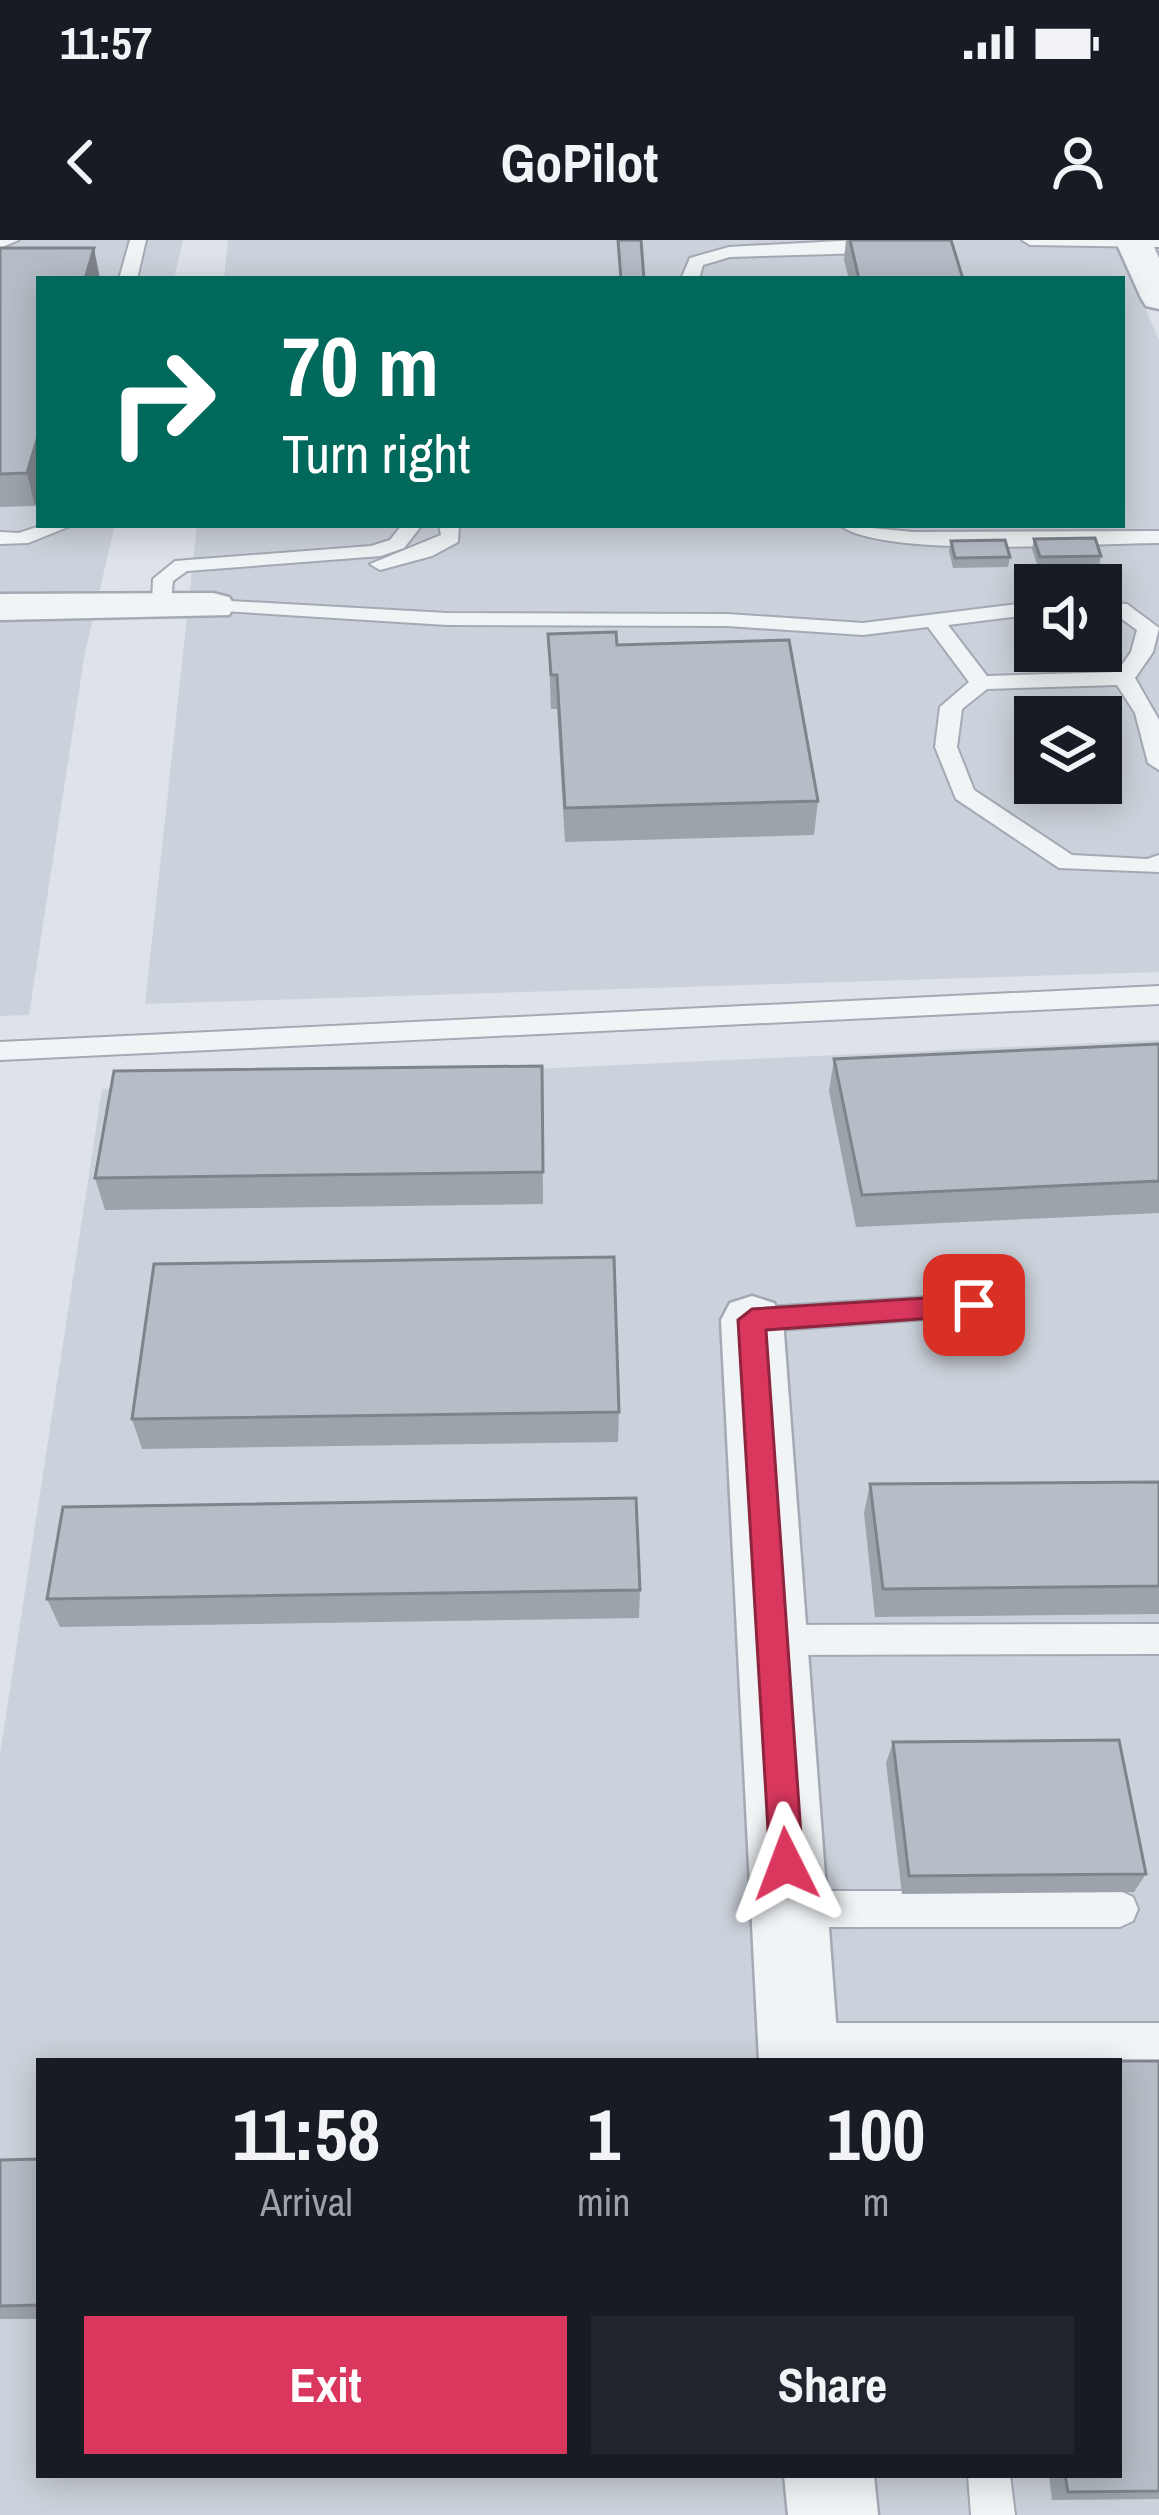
<!DOCTYPE html>
<html lang="en">
<head>
<meta charset="utf-8">
<style>
	:root { --surface:#171b24; --page:#20242c; --text:#f1f3f6; --muted:#9ea1a6; --accent:#da375e }
	body { margin:0; font-family:"Archivo Narrow",sans-serif; background:var(--page); color:var(--text); height:100vh; display:flex; flex-direction:column; font-size:45px; white-space:nowrap }
	* { box-sizing:border-box; margin:0 }
	p { font-size:39px; color:var(--muted) }
	.icon { flex:none; width:66px; height:66px; fill:none; stroke:currentColor; stroke-width:2; stroke-linecap:round; stroke-linejoin:round }
	.map { position:relative; flex:1; overflow:hidden }
	.drawer { position:absolute; left:36px; top:1818px; width:1086px; height:420px; display:flex; flex-direction:column; background:var(--surface); border-radius:0px; box-shadow:0 6px 30px #0003 }
	.drawer>* { flex:none }
	.banner { position:absolute; left:36px; top:36px; width:1089px; height:252px; border-radius:0px; box-shadow:0 6px 30px #0003; background:#00695c; color:#fff; overflow:hidden }
	.controls { position:absolute; left:1014px; top:324px; display:grid; gap:24px }
	.controls a { display:grid; place-items:center; width:108px; height:108px; border-radius:0px; background:var(--surface); box-shadow:0 6px 30px #0003; font-size:60px }
	.pin { position:absolute; display:grid; place-items:center; width:102px; height:102px; color:#fff; margin:-51px; border-radius:24px; box-shadow:0 6px 18px #0006 }
	.me { position:absolute; width:132px; margin:-66px; rotate:357deg; stroke-linejoin:round; filter:drop-shadow(0 0 9px #0008) }
	.turn { display:flex; align-items:center; gap:42px; height:252px; padding:0 48px; font-size:54px }
	.turn .icon { width:156px; height:156px; stroke-width:2.5 }
	.turn b { display:block; font-size:84px; line-height:102px }
	.eta { display:flex; justify-content:space-evenly; align-items:center; height:204px; text-align:center }
	.eta b { font-size:72px; font-weight:800; line-height:84px }
	.primary-button { display:flex; gap:24px; margin-top:auto; padding:24px 48px }
	.primary-button a { flex:1; height:138px; border-radius:0px; background:var(--accent); color:#fff; font-size:48px; font-weight:800; line-height:138px; text-align:center }
	.primary-button a+a { background:var(--page); color:var(--text) }
	.status { display:flex; justify-content:space-between; align-items:center; height:84px; padding:0 60px; background:var(--surface); direction:ltr }
	.status svg { height:33px; fill:currentColor }
	header { display:flex; justify-content:space-between; align-items:center; height:156px; padding:0 48px; background:var(--surface); font-size:54px; font-weight:800 }
	.map>svg:first-child { display:block }
	.built { fill:#ccd2db; fill-rule:evenodd }
	.lines { fill:none; stroke-linecap:round; stroke-linejoin:round }
	.service-casing { stroke:#a3aab3; stroke-width:4 }
	.minor-casing { stroke:#a3aab3; stroke-width:5 }
	.service { fill:#f1f4f7; fill-rule:evenodd }
	.minor { fill:#f1f4f7; fill-rule:evenodd }
	.wall { fill:#9ca3aa }
	.shaded-wall { fill:#7f848b }
	.building { fill:#b5bdc6; stroke:#7f848b; stroke-width:3 }
	.route { fill:#da375e; stroke:#8e243d; stroke-width:3 }
</style>
</head>
<body>
<div class="status"><b>11:57</b><svg viewBox="0 0 49 12"><path d="M0 12V9h3v3zM5 12V6h3v6zM10 12V3h3v9zM15 12V0h3v12zM26 1h20v11H26zM47 4h2v5h-2z"/></svg></div>
<header><svg class="icon" aria-label="back" viewBox="0 0 24 24"><path d="M15 5l-7 7 7 7"/></svg>GoPilot<svg class="icon" aria-label="person" viewBox="0 0 24 24"><circle cx="12" cy="8" r="4"/><path d="M4 21q1-7 8-7t8 7"/></svg></header>
<div class="map">
<svg width="1159" height="2275" viewBox="0 0 1159 2275">
	<rect width="100%" height="100%" fill="#dee3e9"/>
	<!-- built -->
	<path class="built" d="M0,0h183l-9,39h-135v246h76l-30,127 -56,363 -29,1z
		M228,0h887l44,100v632l-1014,32 52,-479h925v-246h-898zM1035,345h66v66h-66zM1035,477h66v66h-66z
		M1159,800v1475h-1159v-761l102,-665zM39,1821h1080v414h-1080z"/>
	<g class="lines">
		<!-- service casing -->
		<g class="service-casing">
			<path id="service" d="M0,0h19l-19,8z
				M130,0h16l-9,39h-18z
				M858,0h16l1,8 -8,5 -137,4 -27,8 -4,14h-18l9,-21 39,-11z
				M1022,0h137v7l-129,-2z
				M43,285h30l-45,18 -28,1v-12l19,1z
				M402,285h20l-18,23 -23,8 -194,15 -14,10 -3,29 -18,-4 1,-27 22,-18 196,-15 19,-6z
				M439,285h20l-1,17 -26,14 -52,14 -10,-6 71,-29z
				M840,285l73,7 246,-1v12c-63,0 -278,16 -319,-18z
				M213,360l234,13 280,1 136,9 172,-21v12l-87,11 39,51 130,-4 14,-20 6,-22 -22,-16h-14v-12l26,2 32,24 -6,24 -18,26 24,42v50l-11,-7 -13,-50 -18,-28 -130,4 -25,20 -5,38 17,43 98,65 75,4 12,-4v17l-100,-4 -103,-69 -21,-52 5,-40 29,-25 -41,-55 -65,8 -136,-9 -280,-1 -241,-15 -4,-4z
				M1159,746v18l-1159,56v-18z
				M973,1054l10,3 5,8 -5,8 -10,3 -221,16 -10,-4 -5,-8 5,-8 10,-4z
				M1159,1384v30l-387,1 -12,-5 -5,-10 5,-10 12,-5z
				M789,1651h331l13,6 5,12 -5,12 -13,6h-331l-13,-6 -5,-12 5,-12z
				M799,1783h360v38h-360l-13,-6 -6,-13 6,-13z
				M968,2235h42l5,40h-44z"/>
		</g>
		<!-- minor casing -->
		<g class="minor-casing">
			<path id="minor" d="M1115,0h36l8,18v51l-13,-3 -5,-8z
				M213,353l16,4 6,9 -6,9 -229,5v-26z
				M752,1056l22,7 9,17 56,741h-80l-38,-741 9,-17z
				M784,2235h90l4,40h-90z"/>
		</g>
		<!-- service -->
		<use href="#service" class="service"/>
		<!-- minor -->
		<use href="#minor" class="minor"/>
	</g>
	<!-- wall -->
	<path class="wall" d="M846,0h105l12,39h-114l-5,-19z
		M0,8l39,31v214l-4,13 -35,1z
		M1034,299l67,17 -2,10 -61,1 -6,-18z
		M951,301l59,16 -2,10 -55,1 -4,-17z
		M548,394l270,167 -4,34 -249,7 -8,-133h-6z
		M1159,804v169l-303,14 -27,-136 5,-32z
		M542,826l1,138 -438,6 -10,-32z
		M619,1172l-1,30 -476,7 -10,-30z
		M1159,1242v132l-284,3 -11,-104 6,-29z
		M640,1350l-1,28 -579,9 -13,-28z
		M893,1502l253,132 -12,18 -232,2 -16,-131z
		M1159,1821v438l-107,1 -3,-25h70z
		M39,1919v160h-39v-159z"/>
	<!-- shaded-wall -->
	<path class="shaded-wall" d="M94,8l6,31h-15z
		M39,193v60l-4,13 -8,-33z"/>
	<!-- building -->
	<path class="building" d="M618,0h23l3,39h-23z
		M850,0h101l12,39h-104z
		M0,8h94l-9,31h-46v154l-12,40 -27,1z
		M1095,298l6,18 -61,1 -6,-18z
		M1005,300l5,17 -55,1 -4,-17z
		M616,392l1,13 172,-5 29,161 -253,7 -8,-133h-6l-3,-41z
		M1159,804v137l-297,14 -28,-136z
		M542,826l1,106 -448,6 19,-107z
		M614,1017l5,155 -487,7 22,-155z
		M1159,1242v104l-276,3 -13,-105z
		M636,1258l4,92 -593,9 16,-92z
		M1119,1500l27,134 -237,2 -16,-134z
		M1119,1821h40v430l-91,1 -3,-17h54z
		M39,1919v146l-39,1v-146z"/>
	<!-- route -->
	<path class="route" d="M974,1055l13,10 -13,10 -208,15 37,534 -5,11 -12,5 -11,-5 -5,-11 -32,-544 14,-11z"/>
</svg>
<div class="controls">
<a><svg class="icon" aria-label="sound" viewBox="0 0 24 24"><path d="M4 9h4l5-4v14l-5-4H4zM17 9q2 3 0 6"/></svg></a>
<a><svg class="icon" aria-label="layers" viewBox="0 0 24 24"><path d="M12 4l9 5-9 5-9-5zM3 14l9 5 9-5"/></svg></a>
</div>
<div class="pin" style="left:974px;top:1065px;background:#d93025"><svg class="icon" aria-label="arrive" viewBox="0 0 24 24"><path d="M6 21V4h12l-3 4 3 4H6"/></svg></div>
<svg class="me" style="left:786px;top:1624px" viewBox="-20 -20 40 40"><path d="M0-17L14 15 0 8-14 15z" fill="#da375e" stroke="#fff" stroke-width="4"/></svg>
<div class="banner">
<div class="turn"><svg class="icon" aria-label="right" viewBox="0 0 24 24"><path d="M7 20v-9h11M14 6l5 5-5 5"/></svg><div><b>70 m</b>Turn right</div></div>
</div>
<section class="drawer">
<div class="eta">
<div><b>11:58</b><p>Arrival</p></div>
<div><b>1</b><p>min</p></div>
<div><b>100</b><p>m</p></div>
</div>
<div class="primary-button"><a>Exit</a><a>Share</a></div>
</section>
</div>
</body>
</html>
